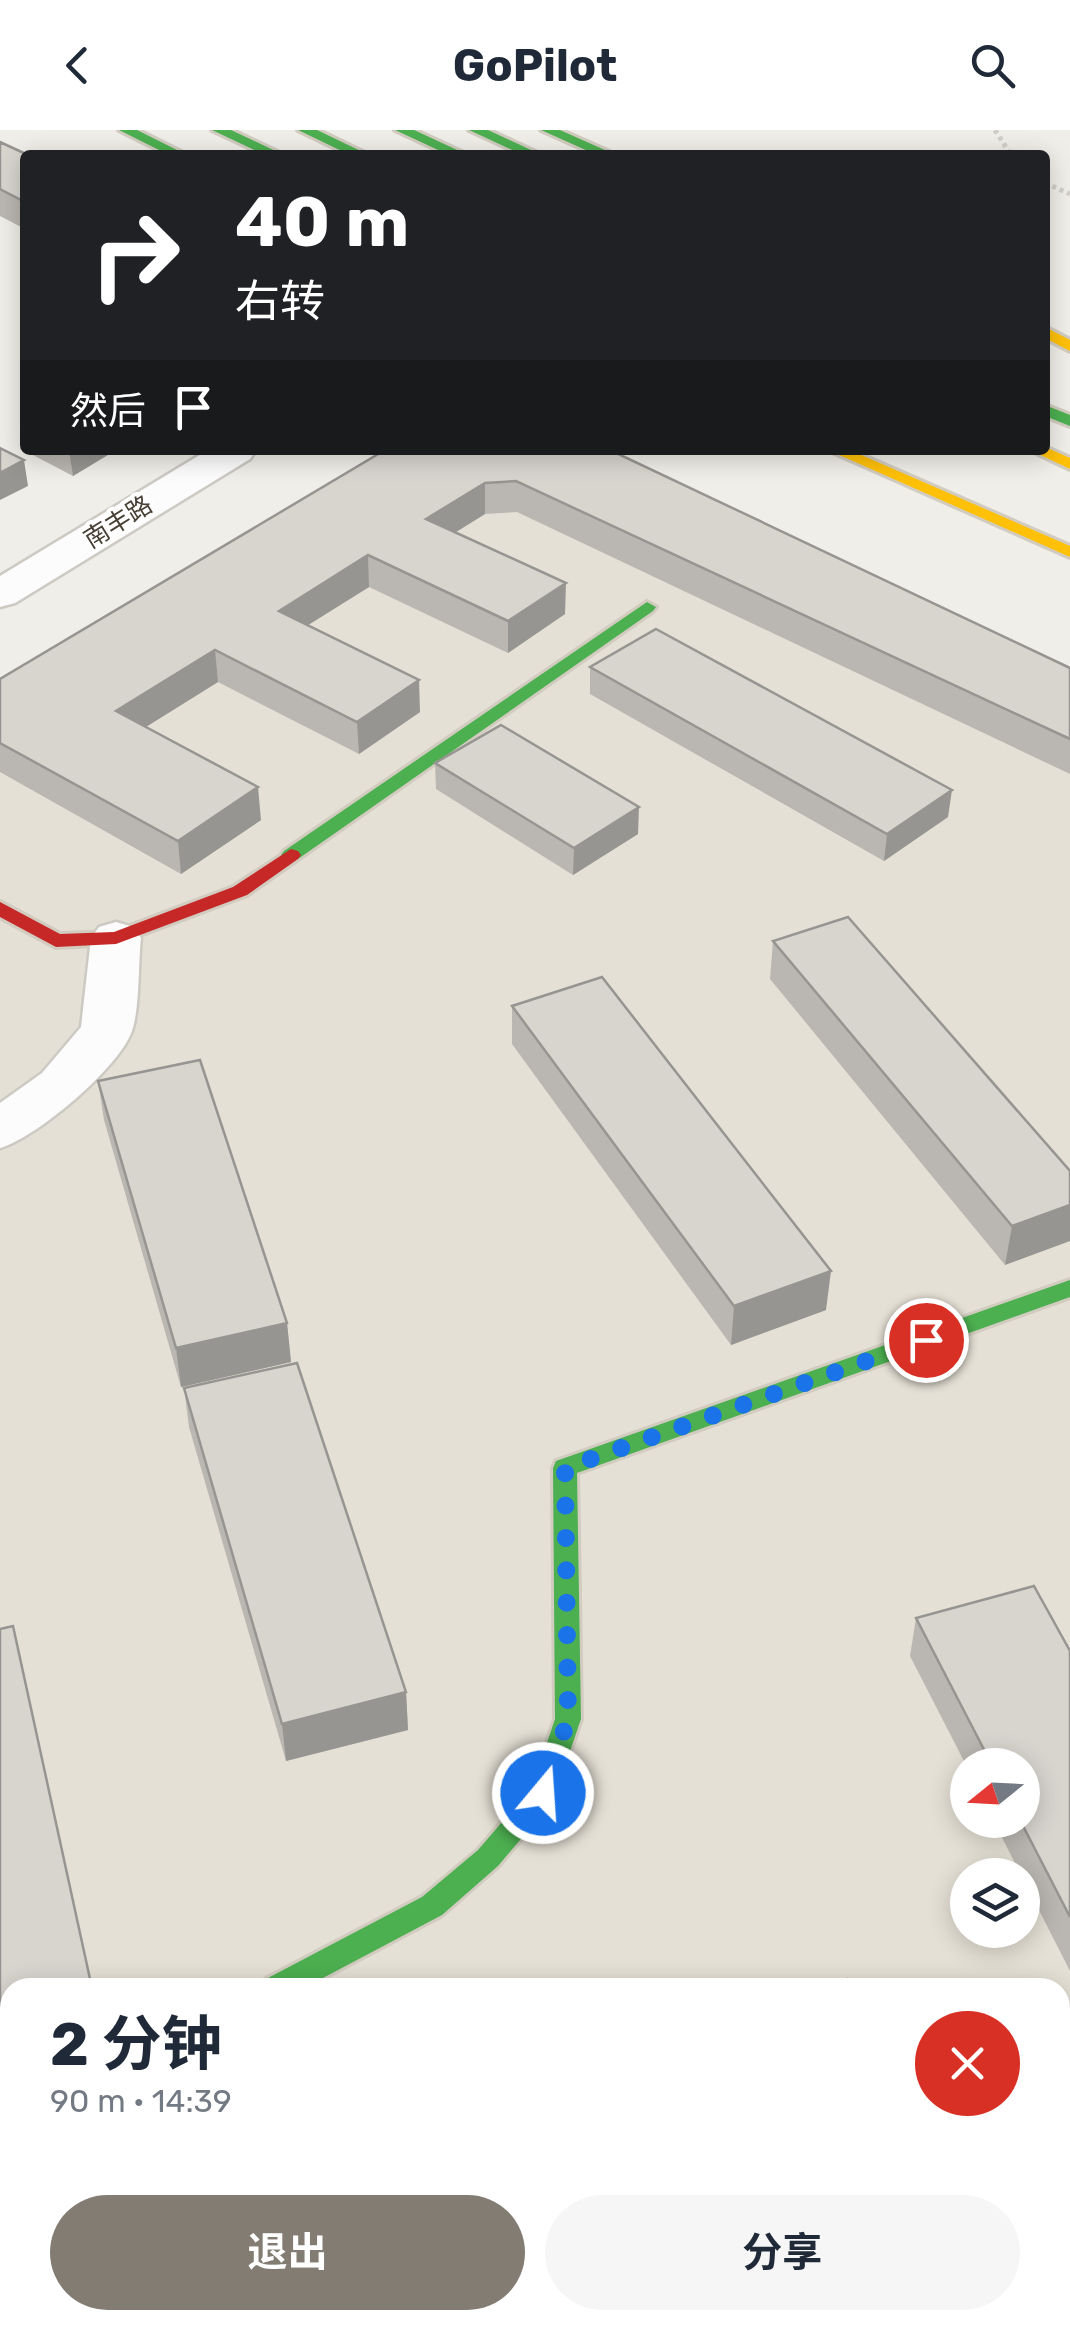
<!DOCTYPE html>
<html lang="zh">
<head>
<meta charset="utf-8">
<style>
	:root { --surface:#fff; --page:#f6f6f7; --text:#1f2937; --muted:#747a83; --accent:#827c73 }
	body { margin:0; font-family:Rubik,"Noto Sans SC",sans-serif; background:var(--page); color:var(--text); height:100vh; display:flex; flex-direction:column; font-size:38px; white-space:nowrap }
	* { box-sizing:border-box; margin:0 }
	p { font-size:32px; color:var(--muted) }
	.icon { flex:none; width:55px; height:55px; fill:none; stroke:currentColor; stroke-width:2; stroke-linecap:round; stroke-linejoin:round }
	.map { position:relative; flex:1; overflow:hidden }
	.sheet { position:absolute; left:0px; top:1848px; width:1070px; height:352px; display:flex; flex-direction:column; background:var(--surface); border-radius:30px 30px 0 0; box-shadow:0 5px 25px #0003 }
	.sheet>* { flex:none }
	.top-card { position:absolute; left:20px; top:20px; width:1030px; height:305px; border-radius:10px; box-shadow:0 5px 25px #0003; background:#202124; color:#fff; overflow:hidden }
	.needle { width:65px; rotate:252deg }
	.buttons { position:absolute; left:950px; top:1618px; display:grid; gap:20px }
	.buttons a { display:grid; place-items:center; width:90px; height:90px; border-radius:50%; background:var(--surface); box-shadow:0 5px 25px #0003; font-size:50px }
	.pin { position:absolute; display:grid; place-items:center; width:85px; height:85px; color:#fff; margin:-42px; border:5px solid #fff; border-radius:50%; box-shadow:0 2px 10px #0007 }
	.me { position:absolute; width:110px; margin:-55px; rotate:18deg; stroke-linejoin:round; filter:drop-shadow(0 0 8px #0008) }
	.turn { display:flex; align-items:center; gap:35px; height:210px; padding:0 50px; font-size:45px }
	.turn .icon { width:130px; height:130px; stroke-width:2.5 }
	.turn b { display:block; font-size:70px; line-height:85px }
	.then { display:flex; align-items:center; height:95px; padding:0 50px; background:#0003; gap:20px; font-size:38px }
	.round { display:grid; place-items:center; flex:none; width:105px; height:105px; border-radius:52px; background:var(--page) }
	.summary { display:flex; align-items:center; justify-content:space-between; height:170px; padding:0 50px }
	h1 { font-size:60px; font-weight:700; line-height:75px }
	.action { display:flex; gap:20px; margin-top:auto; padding:20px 50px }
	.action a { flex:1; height:115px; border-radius:60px; background:var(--accent); color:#fff; font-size:40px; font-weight:700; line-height:115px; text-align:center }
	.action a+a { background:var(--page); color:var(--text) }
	header { display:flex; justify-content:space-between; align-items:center; height:130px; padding:0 50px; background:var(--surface); font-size:45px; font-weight:700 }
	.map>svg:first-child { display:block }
	.residential { fill:#e5e0d5; fill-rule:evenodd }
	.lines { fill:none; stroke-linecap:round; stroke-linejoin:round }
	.street-casing { stroke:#cdcac4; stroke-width:5 }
	.fast-casing { stroke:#d2ccc0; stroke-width:6 }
	.slow-casing { stroke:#d2ccc0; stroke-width:6 }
	.jam-casing { stroke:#d2ccc0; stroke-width:6 }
	.path { stroke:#d1cec9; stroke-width:5; stroke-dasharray:4 4; stroke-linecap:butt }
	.street { fill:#fdfcfc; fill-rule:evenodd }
	.fast { fill:#4caf50; fill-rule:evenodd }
	.slow { fill:#ffc107; fill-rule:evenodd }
	.jam { fill:#c62828; fill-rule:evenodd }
	.wall { fill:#bab7b2 }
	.shaded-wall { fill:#979591 }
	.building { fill:#d8d5cf; stroke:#979591; stroke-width:2.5 }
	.route { stroke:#1a73e8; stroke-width:18; stroke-dasharray:0 32.4 }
	.labels { text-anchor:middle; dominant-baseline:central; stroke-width:8; stroke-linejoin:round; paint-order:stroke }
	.far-street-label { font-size:25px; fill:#473f34; stroke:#fff }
</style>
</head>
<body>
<header><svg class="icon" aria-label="back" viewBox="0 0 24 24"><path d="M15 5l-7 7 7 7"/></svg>GoPilot<svg class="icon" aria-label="search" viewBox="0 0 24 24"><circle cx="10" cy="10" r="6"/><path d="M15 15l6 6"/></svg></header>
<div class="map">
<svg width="1070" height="2198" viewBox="0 0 1070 2198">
	<rect width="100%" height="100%" fill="#f0eee8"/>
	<!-- residential -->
	<path class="residential" d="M422,346l648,227v1625h-1070v-1614zM968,1635h54v55h-54zM968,1745h54v55h-54zM10,1858h1050v332h-1050z"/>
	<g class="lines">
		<!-- street casing -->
		<g class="street-casing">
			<path id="street" d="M208,320h48l-6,9 -235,144 -15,4v-31z
				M116,792l17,5 8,11c-3,26 -1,69 -9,93 -13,37 -96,107 -132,117v-45l42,-30 39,-46 10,-89 8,-11z
				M10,2079v70l-10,3v-72z"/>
		</g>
		<!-- fast casing -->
		<g class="fast-casing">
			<path id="fast" d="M119,0h18l50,25h-18z
				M212,0h19l53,25h-19z
				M298,0h19l52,25h-19z
				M395,0h19l54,25h-19z
				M469,0h19l54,25h-19z
				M541,0h19l56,25h-19z
				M1045,275l25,10v11l-25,-10z
				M647,472l9,5 -3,4 -355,248h-14l-3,-4 3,-4z
				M1070,1150v17l-493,176 4,246 -28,82 -55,65 -56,49 -138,73h-42l4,-9 156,-82 56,-47 54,-63 23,-68 -2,-251 3,-7z"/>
		</g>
		<!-- slow casing -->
		<g class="slow-casing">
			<path id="slow" d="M1045,197l25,13v11l-25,-13z
				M1045,317l25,11v11l-40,-19h15z
				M828,320h22l220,96v11z"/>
		</g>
		<!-- jam casing -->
		<g class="jam-casing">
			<path id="jam" d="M291,719l7,2 3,4 -3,4 -51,36 -131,49 -60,3 -56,-30v-15l60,32 54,-2 119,-45z"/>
		</g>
		<!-- path -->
		<path class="path" d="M995,0l16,25
			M1045,53l25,11"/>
		<!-- street -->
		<use href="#street" class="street"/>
		<!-- fast -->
		<use href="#fast" class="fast"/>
		<!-- slow -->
		<use href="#slow" class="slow"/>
		<!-- jam -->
		<use href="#jam" class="jam"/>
	</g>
	<!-- wall -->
	<path class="wall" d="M0,12l25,13v74l-25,-13z
		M30,320h86l-43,26 -42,-22z
		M385,320h225l460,218v106l-553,-262 -32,2 -29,18 109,82 -57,39 -139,-66 -61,38 112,87 -61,42 -141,-72 -72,45 115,93 -80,54 -181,-102v-93z
		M590,537l358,150 -64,44 -294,-167z
		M435,633l203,71 -65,41 -137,-86z
		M773,811l297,230 -65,94 -235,-286z
		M512,876l314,304 -95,35 -219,-301z
		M98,951l189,242 4,39 -110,25 -77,-267z
		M184,1258l222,304 2,38 -122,31 -97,-334z
		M916,1488l154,33v320l-77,-151h29v-55h-54v4l-58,-113z
		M321,2190h165l2,8h-165z
		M833,2190h174l4,8h-174z"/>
	<!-- shaded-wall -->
	<path class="shaded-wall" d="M69,320h47l-43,26z
		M24,330l4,26 -28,14v-27z
		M485,353v31l-58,36 -1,-31z
		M368,425l1,32 -88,55 -2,-31z
		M566,453l-1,31 -57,39v-32z
		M215,520l3,32 -98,61 -4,-32z
		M419,550l1,32 -61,42 -2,-32z
		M258,657l3,33 -80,54 -3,-33z
		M952,660l-4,27 -64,44 3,-27z
		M639,677l-1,27 -65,41 1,-27z
		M1070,1075v36l-65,24 7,-39z
		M831,1141l-5,39 -95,35 3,-39z
		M287,1193l4,39 -110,25 -5,-39z
		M406,1562l2,38 -122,31 -4,-37z
		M10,1914v38l-10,3v-39z"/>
	<!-- building -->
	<path class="building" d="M0,12l28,13h-3v47l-25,-13z
		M0,318l24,12 -24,13z
		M385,320h225l460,218v71l-554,-258 -31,2 -59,36 140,64 -58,38 -140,-66 -89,56 140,69 -62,42 -142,-72 -99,61 142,76 -80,54 -178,-98v-64z
		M656,499l296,161 -65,44 -297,-167z
		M501,595l138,82 -65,41 -139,-85z
		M848,787l222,254v34l-58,21 -239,-285z
		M602,847l229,294 -97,35 -222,-300z
		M200,930l87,263 -111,25 -78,-267z
		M297,1233l109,329 -124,32 -98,-336z
		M1034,1456l36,65v266l-50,-97h2v-55h-30l-76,-147z
		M13,1496l79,362h-82v56l-10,2v-417z
		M847,1849l4,9h-32z
		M325,2190h161l2,8h-161z
		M853,2190h154l4,8h-154z
		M25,2191l2,7h-25z"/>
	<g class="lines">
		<!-- route -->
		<path class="route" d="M543,1663l25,-74 -3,-251 361,-128"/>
	</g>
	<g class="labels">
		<!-- far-street labels -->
		<g class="far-street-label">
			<text transform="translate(118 392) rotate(-32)">南丰路</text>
		</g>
	</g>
</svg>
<div class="buttons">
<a><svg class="needle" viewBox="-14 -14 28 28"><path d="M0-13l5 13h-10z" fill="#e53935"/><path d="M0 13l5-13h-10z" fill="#747a83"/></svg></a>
<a><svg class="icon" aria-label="layers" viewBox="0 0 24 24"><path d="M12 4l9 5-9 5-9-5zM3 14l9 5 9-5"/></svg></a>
</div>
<div class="pin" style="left:926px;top:1210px;background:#d93025"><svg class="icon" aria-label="arrive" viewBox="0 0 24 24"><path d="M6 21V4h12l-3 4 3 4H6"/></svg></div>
<svg class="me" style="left:543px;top:1663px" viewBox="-20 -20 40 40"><circle r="17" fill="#1a73e8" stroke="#fff" stroke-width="3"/><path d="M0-11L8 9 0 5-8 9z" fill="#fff"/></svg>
<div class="top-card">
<div class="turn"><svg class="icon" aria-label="right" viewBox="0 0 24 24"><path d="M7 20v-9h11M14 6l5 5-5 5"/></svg><div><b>40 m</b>右转</div></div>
<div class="then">然后<svg class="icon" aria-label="arrive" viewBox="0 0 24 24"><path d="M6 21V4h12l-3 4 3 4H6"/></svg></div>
</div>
<section class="sheet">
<div class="summary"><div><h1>2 分钟</h1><p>90 m · 14:39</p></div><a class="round" style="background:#d93025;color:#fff"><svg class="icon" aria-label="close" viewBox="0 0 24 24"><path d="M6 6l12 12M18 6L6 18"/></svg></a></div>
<div class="action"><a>退出</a><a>分享</a></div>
</section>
</div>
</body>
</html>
